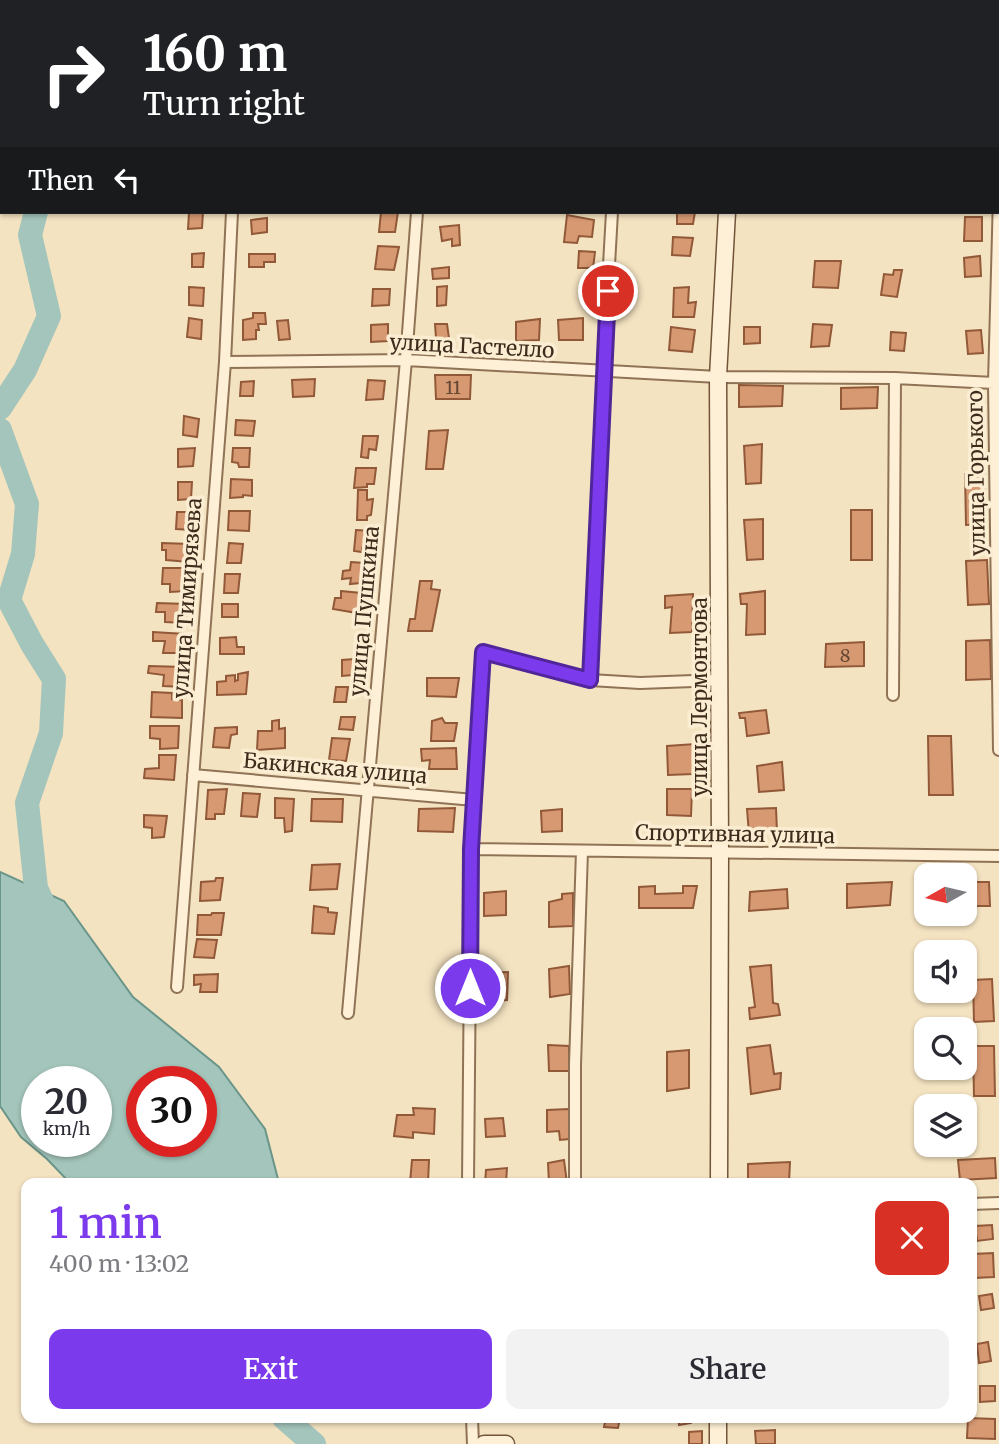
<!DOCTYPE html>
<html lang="en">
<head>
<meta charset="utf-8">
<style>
	:root { --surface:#fff; --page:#f2f2f3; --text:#2b2b33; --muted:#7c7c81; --accent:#7c3aed }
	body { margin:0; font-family:Merriweather,serif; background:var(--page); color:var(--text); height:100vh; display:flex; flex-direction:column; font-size:26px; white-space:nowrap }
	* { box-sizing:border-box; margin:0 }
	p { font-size:23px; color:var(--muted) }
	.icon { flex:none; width:38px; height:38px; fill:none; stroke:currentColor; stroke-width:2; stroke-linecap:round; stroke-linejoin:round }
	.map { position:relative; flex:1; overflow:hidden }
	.sheet { position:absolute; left:21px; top:1178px; width:956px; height:245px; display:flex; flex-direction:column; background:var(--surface); border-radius:14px; box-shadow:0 2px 5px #0004 }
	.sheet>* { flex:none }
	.top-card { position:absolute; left:0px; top:0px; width:999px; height:214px; box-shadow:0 2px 5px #0004; background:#202124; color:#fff; overflow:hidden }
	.needle { width:46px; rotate:262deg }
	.tools { position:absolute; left:914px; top:863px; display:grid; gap:14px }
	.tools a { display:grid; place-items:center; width:63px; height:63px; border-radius:14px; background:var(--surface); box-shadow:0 2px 5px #0004; font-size:35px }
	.speed { position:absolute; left:21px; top:1066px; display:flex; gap:14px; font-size:35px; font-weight:700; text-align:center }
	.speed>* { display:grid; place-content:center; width:91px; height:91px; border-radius:50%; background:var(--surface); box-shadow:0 2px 5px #0004; line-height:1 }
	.speed small { font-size:18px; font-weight:400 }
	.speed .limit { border:10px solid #d22; background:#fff; color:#111 }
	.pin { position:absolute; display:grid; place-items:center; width:60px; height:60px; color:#fff; margin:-30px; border:4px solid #fff; border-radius:50%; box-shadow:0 2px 7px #0007 }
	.me { position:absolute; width:77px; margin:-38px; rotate:0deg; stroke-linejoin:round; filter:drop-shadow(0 0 5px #0008) }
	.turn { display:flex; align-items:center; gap:24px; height:147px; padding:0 28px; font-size:32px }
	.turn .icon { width:91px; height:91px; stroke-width:2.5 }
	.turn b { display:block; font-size:49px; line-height:60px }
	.then { display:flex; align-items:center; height:66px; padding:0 28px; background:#0003; gap:14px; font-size:26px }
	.round { display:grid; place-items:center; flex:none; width:74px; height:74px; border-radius:14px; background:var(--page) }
	.headline { display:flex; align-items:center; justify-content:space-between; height:119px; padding:0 28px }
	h1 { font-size:42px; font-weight:600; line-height:52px; color:var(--accent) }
	.action { display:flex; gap:14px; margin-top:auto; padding:14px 28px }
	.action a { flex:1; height:80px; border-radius:14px; background:var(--accent); color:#fff; font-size:28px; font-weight:600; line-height:80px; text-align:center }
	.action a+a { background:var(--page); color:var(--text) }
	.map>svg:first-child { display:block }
	.water { fill:#a4c5bb; stroke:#6a9589; stroke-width:2; fill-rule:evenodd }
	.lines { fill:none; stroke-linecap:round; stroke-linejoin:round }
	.river { stroke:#a4c5bb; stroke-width:24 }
	.building { fill:#d69972; stroke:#925939; stroke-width:2 }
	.street-casing { stroke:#907356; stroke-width:14 }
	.secondary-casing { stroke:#725439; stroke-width:19 }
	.street { stroke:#fdf0d6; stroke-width:10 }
	.secondary { stroke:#fdf0d6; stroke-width:16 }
	.route-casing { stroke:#51269a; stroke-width:18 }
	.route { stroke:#7c3aed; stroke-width:12 }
	.labels { text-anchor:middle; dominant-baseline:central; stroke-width:7; stroke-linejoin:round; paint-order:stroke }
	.number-label { font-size:18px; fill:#644632 }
	.street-label { font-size:21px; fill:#3e2b1c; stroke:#faedd2 }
</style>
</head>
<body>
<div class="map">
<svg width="999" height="1444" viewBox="0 0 999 1444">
	<rect width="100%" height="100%" fill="#f4e3c1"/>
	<!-- water -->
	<path class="water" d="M0,872l64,29 69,96 86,70 46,62 14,54h-209l-23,-24 -26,-22 -21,-31zM37,1082h59v59h-59zM142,1082h59v59h-59z"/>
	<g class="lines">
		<!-- river -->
		<path class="river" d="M0,96l2,2
			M0,408l25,-38 24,-54 -19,-81 6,-23
			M0,430l27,74 -4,50 -14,46 23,44 22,35 -3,54 -24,70 9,85 13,29
			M284,1418l30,26"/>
	</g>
	<!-- building -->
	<path class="building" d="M203,212l-1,16 -14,1 1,-16z
		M381,212h17l-3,20h-16z
		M677,212h18l-2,12h-16z
		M567,215l27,5 -2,17 -13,-1 -2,7 -13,-1z
		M965,217h17v24h-18z
		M267,218v14l-15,2 -1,-14z
		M459,225l1,20 -8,1v-7l-10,2 -2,-14z
		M673,237l20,1 -3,18 -18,-1z
		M378,246l21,1 -5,23 -19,-1z
		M579,251l16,1 -2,16h-15z
		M204,253l-1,14h-11v-13z
		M249,254h26v8h-11v5h-15z
		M980,256l1,20 -16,1 -1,-19z
		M815,261h26l-3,27 -25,-1z
		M449,267v11l-16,1 -1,-10z
		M894,270h8l-5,27 -16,-2 3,-21 9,1z
		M447,286l-1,19 -9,1v-19z
		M189,287l15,1 -1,18 -14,-1z
		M689,287l-1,16 8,-1 -2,15h-21l1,-29z
		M373,289h17l-1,16 -17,1z
		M253,313h12l1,11h-8l1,6h-3v9l-13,1v-20l10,-2z
		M189,318l13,2 -1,19 -14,-2z
		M583,318v22h-24l-1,-20z
		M540,319l-1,21 -23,1v-19z
		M288,320l2,19 -11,1 -2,-19z
		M388,324v17l-17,1v-17z
		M435,324h12l2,14h-13z
		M813,324l19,1 -3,21 -18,1z
		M671,327l24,3 -3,22 -23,-2z
		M744,327h16v16l-16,1z
		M981,330l2,23 -15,1 -2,-23z
		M891,332l15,1 -2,18 -14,-1z
		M435,375h36l-1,24h-34z
		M315,379l-1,17 -21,1 -1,-17z
		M368,380l17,1 -2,18 -17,1z
		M254,381l-1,15h-13l1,-14z
		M739,385l44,1 -1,20 -43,1z
		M878,387l-1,21 -36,1v-21z
		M184,416l15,3 -2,18 -14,-2z
		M236,420l19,1 -2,15 -18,-1z
		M448,430l-5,39h-17l3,-38z
		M363,436h15l-2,14 -7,-1 -1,9 -7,-1z
		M762,444l-1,39 -15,1 -2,-38z
		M195,448l-2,18 -15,1v-18z
		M233,448h17l-1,19h-10l-1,-4 -6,-1z
		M356,468h20l-2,16h-7v3l-13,1z
		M984,473l2,51 -20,1 -1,-51z
		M231,479l21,1v16l-9,-1v2l-13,1z
		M178,482h14l-1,17 -13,1z
		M358,490h9v10l6,-1 -2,16 -4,1v4h-10z
		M851,510h21v50h-21z
		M229,511h21l-1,20 -21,-1z
		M177,512h17l-2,18 -16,-1z
		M763,519v40l-16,1 -3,-40z
		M356,530l16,1 -3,18 -7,-1v4l-8,-1z
		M162,543l28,1 -1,18 -23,-2v-10h-4z
		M229,543l14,1 -2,19h-14z
		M987,560l2,44 -21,1 -2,-44z
		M351,562l13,1 -1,14 -3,1v5l-10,1 1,-6 -9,1 1,-8 7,-1z
		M163,568h27l-3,23 -17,1v-8h-8z
		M225,574h15l-2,19h-14z
		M420,581h12l-1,8 9,1 -8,41h-24l2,-12h5z
		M341,591l20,2 -4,20 -24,-4 2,-11h6z
		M765,591v43l-19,1 1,-31h-6l-1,-10z
		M693,594l-1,38 -22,1 2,-26 -7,1v-12z
		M157,603l29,1 -1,19 -20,-1v-10h-9z
		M222,604h16v13h-16z
		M153,632l32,2 -2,19h-20l2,-12h-12z
		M236,637l1,10h7v7h-24v-16z
		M990,640l1,39 -25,1v-39z
		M864,642v24l-39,1 1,-23z
		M354,659l-1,16 -11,1v-16z
		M149,666l35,1v20l-21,-1 1,-11 -16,-2z
		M248,672l-2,22 -29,1v-13l9,-1v-5l9,-1v6l3,-1v-6z
		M427,678h32l-3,19 -29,-1z
		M336,687h12l-2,15h-12z
		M152,692l20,1v6l10,1v18l-31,-1z
		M766,710l3,23 -22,3 -2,-18h-5l-1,-5z
		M341,717h14l-2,13 -14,-1z
		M442,718l3,5h12l-3,18h-23l1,-20z
		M279,720v9l6,-1v20l-28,2 1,-19h14v-10z
		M150,726h29l-1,22 -18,1v-10l-10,-1z
		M237,727v7l-6,1 -2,13 -16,-1 2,-19z
		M928,736h23l2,59h-24z
		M332,738l18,1 -4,22 -17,-1z
		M695,744l-2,30 -25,1 -1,-29z
		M456,748l1,21h-28l1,-9 -8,1 -1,-12z
		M159,755h17l-2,25 -30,-2 1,-9 14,-1z
		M782,762l2,28 -25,2 -2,-26z
		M227,789l-3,25h-9v5h-9l2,-29z
		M667,789h25l-1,27 -24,-1z
		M243,793l17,1 -3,23 -16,-1z
		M275,798l19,1 -2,32 -7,1 -1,-14h-9z
		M312,799h31l-1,23 -31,-1z
		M455,808l-2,24 -35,-1 1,-22z
		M776,808l1,23 -28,3 -2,-25z
		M562,809v22l-20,1 -1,-21z
		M144,815l23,1 -3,21 -12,1v-10l-8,-1z
		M340,864l-3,25 -27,1 2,-25z
		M216,878h7l-3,22 -20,1 1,-19 14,-1z
		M892,882l-2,23 -43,3v-24z
		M964,882h25l1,24h-26z
		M655,886v8l28,-1v-7h14l-4,22h-54v-21z
		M787,889l1,19 -39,3 1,-19z
		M506,891v24l-22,1v-23z
		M573,893v33l-24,1v-25l13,-3v-5z
		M314,906l14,2v4l9,1 -3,21 -22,-1z
		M212,913h12l-3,22h-24l1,-20h13z
		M197,939l20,1 -3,18 -20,-1z
		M771,965l2,38 5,1 2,11 -30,4 -1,-11 6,-1 -5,-40z
		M569,966l1,28 -20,3 -1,-28z
		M508,972l-1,28 -23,2v-29z
		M218,974l-1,18h-17l1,-8 -7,1v-10z
		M992,979l2,42 -20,1 -1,-42z
		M548,1045l21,1v25h-20z
		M770,1045l4,29 7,-1 -1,16 -29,5 -4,-46z
		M973,1046h21l1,50h-21z
		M689,1050v38l-22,3v-39z
		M413,1108l22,1 -1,25 -21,-2v6l-19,-2 3,-21h17z
		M569,1109l1,26 -1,4 -9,1 -1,-9 -12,1v-22z
		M503,1118l2,18 -19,1 -1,-18z
		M995,1158l1,20 -36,2 -2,-20z
		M412,1160h17l-1,23h-18z
		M564,1160l3,23h-18l-1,-20z
		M790,1162l-1,21h-41v-19z
		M507,1168l-1,15h-21l1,-13z
		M992,1225l1,14 -16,2 -2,-15z
		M993,1253l1,24 -20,1 -1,-24z
		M992,1294l2,14 -13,2 -2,-14z
		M988,1342l3,19 -12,2 -2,-19z
		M980,1386h15v15l-15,1z
		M568,1418h21l-1,4h-21z
		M606,1418h14l-2,10 -14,-1z
		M679,1418h18l-6,2v3l-12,2z
		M968,1418l27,1v20l-28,-1z
		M775,1430v14h-19l-1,-13z
		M702,1431v13h-13v-12z"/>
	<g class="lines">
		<!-- street casing -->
		<g class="street-casing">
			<path id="street" d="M0,2l2,1
				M126,2v-2
				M433,2v-2
				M626,2v-2
				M743,2l1,-2
				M998,155h1
				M999,196l-5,187 5,367
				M225,362l181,-2 312,17 177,1 99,5
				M590,680l13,-309 9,-159
				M893,695l2,-317
				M193,775l281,25
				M471,849l528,7
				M177,987l48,-625 7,-150
				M348,1013l58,-653 11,-148
				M468,1183l3,-334 12,-197 107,28 50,3 80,-3
				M575,1183v-118l7,-214
				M971,1204l28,-1
				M472,1418l1,26"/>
		</g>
		<!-- secondary casing -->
		<g class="secondary-casing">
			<path id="secondary" d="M909,2l1,-2
				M719,1183l1,-329 -2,-477 9,-165
				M484,1444h22
				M718,1444v-26"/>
		</g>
		<!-- street -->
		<use href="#street" class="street"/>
		<!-- secondary -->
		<use href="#secondary" class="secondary"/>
	</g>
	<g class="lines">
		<!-- route casing -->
		<g class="route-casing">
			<path id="route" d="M470,988l1,-139 12,-197 107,28 18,-389"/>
		</g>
		<!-- route -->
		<use href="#route" class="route"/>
	</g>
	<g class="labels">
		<!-- number labels -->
		<g class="number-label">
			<text x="453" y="387">11</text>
			<text x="845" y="655">8</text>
		</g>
		<!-- street labels -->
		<g class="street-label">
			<text transform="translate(472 346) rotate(3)">улица Гастелло</text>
			<text transform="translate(976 473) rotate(-91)">улица Горького</text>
			<text transform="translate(187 598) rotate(-86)">улица Тимирязева</text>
			<text transform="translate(364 611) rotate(-85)">улица Пушкина</text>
			<text transform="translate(699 697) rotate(-90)">улица Лермонтова</text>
			<text transform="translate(335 768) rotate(5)">Бакинская улица</text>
			<text transform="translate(735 834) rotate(1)">Спортивная улица</text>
		</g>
	</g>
</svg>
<div class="tools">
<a><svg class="needle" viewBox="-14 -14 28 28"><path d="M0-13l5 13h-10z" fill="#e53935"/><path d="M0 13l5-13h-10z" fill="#7c7c81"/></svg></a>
<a><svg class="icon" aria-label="sound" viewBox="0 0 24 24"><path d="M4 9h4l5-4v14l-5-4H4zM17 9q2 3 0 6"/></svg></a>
<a><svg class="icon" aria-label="search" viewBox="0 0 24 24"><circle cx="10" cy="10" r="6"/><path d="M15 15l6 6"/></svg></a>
<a><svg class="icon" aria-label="layers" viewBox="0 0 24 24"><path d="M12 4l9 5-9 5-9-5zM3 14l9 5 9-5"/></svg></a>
</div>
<div class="speed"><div>20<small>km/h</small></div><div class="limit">30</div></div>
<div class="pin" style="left:608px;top:291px;background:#d93025"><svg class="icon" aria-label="arrive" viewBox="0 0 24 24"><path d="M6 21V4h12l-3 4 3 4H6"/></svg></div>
<svg class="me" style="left:470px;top:988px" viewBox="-20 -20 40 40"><circle r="17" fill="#7c3aed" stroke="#fff" stroke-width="3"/><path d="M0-11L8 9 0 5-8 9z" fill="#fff"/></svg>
<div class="top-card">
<div class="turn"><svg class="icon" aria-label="right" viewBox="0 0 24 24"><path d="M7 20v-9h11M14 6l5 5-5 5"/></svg><div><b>160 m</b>Turn right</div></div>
<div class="then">Then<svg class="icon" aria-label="left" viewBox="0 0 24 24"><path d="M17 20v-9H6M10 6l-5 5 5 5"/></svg></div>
</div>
<section class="sheet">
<div class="headline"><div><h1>1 min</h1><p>400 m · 13:02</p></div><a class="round" style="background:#d93025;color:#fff"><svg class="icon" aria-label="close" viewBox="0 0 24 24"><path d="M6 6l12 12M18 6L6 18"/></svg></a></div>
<div class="action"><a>Exit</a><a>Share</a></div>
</section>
</div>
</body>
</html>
